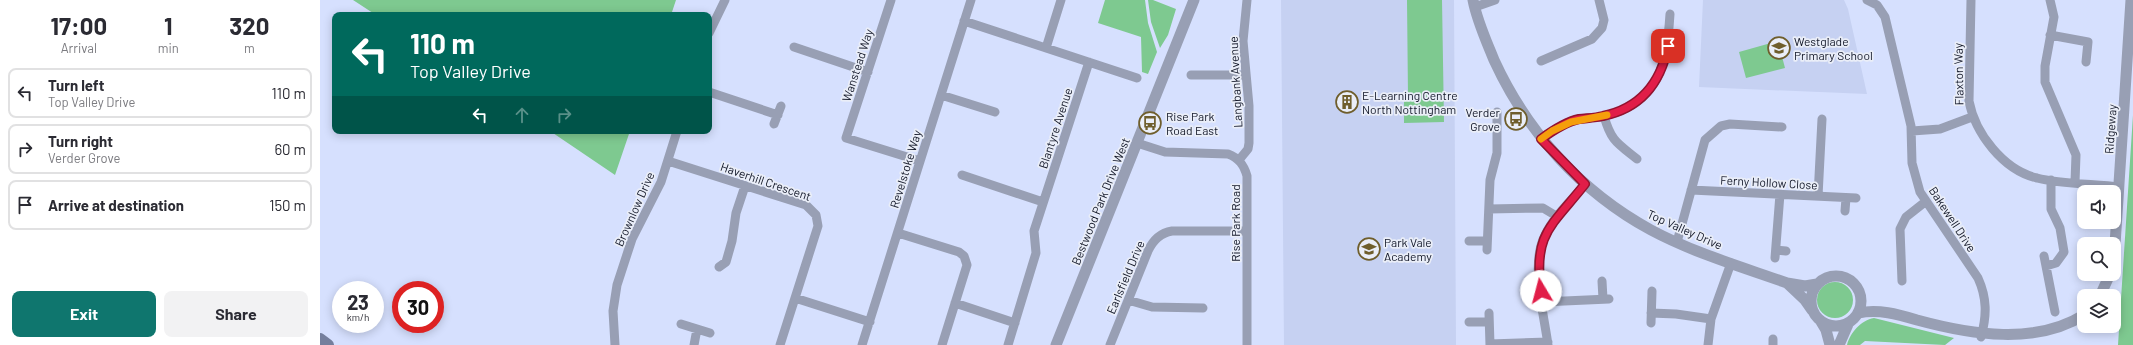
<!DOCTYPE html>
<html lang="en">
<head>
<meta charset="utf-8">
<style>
	:root { --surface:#fff; --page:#f2f2f3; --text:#2b2b33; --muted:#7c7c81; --line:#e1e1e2; --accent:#0f766e }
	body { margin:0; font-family:Barlow,sans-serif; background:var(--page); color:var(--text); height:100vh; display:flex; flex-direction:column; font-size:15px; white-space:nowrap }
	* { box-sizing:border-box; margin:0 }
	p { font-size:13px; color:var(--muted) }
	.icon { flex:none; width:22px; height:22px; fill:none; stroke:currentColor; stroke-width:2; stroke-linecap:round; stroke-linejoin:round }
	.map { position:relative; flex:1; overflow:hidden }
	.drawer { display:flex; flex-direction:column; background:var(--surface); width:320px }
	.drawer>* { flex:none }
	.banner { position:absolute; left:12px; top:12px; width:380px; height:122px; border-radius:8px; box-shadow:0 2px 10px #0003; background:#00695c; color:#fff; overflow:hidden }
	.controls { position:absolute; left:1757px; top:185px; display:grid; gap:8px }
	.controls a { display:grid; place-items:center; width:44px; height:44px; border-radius:8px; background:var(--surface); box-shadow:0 2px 10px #0003; font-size:20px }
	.speed { position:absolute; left:12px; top:281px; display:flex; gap:8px; font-size:20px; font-weight:700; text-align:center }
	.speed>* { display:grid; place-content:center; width:52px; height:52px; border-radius:50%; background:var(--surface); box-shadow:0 2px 10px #0003; line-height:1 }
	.speed small { font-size:10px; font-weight:400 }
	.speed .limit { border:6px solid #d22; background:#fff; color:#111 }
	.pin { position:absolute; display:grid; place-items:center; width:34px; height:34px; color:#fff; margin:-17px; border-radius:8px; box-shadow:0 2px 6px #0006 }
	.me { position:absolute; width:44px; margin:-22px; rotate:352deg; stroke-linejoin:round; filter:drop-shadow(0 0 3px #0008) }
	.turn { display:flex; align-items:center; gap:14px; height:84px; padding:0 12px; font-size:18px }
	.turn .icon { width:52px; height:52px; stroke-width:2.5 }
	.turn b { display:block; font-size:28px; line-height:34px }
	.lanes { display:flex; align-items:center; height:38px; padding:0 12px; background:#0003; justify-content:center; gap:20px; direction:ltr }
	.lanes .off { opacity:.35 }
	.eta { display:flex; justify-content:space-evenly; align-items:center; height:68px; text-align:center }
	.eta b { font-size:24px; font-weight:700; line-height:28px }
	.action { display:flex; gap:8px; margin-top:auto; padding:8px 12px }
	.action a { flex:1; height:46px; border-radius:8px; background:var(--accent); color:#fff; font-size:16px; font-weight:700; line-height:46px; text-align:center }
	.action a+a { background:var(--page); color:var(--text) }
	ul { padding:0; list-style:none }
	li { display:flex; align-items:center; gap:12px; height:50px; margin:0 8px 6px; padding:0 4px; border:2px solid var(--line); border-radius:8px }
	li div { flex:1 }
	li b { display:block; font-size:15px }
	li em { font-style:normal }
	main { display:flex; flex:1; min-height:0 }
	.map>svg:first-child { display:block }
	.built { fill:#c6d1f2 }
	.green { fill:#7ec990 }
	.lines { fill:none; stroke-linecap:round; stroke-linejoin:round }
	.minor { stroke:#989fb4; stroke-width:9 }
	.tertiary { stroke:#989fb4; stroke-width:11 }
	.secondary { stroke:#757f9d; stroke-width:12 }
	.route-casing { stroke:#92132f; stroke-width:10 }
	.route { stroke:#e11d48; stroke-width:7 }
	.slow { stroke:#f59e0b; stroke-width:7 }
	.labels { text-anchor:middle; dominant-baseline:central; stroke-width:3.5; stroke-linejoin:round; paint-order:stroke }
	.poi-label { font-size:12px; fill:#121728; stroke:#eaeef8; text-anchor:start }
	.street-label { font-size:12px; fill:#121728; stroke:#eaeef8 }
</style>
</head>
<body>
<main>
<section class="drawer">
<div class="eta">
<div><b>17:00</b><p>Arrival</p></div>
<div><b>1</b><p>min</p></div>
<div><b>320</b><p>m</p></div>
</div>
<ul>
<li><svg class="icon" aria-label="left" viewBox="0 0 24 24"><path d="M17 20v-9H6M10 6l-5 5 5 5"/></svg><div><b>Turn left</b><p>Top Valley Drive</p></div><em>110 m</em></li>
<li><svg class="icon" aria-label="right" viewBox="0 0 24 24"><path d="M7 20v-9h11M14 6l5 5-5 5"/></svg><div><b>Turn right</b><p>Verder Grove</p></div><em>60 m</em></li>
<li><svg class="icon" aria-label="arrive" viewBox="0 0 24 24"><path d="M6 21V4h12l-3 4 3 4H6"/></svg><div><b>Arrive at destination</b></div><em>150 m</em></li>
</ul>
<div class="action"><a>Exit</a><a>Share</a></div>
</section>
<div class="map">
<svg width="1813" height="345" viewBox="0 0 1813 345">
	<rect width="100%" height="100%" fill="#d6e0fe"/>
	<!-- built -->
	<path class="built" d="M961,0h173l2,345h-172z
		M1383,0h141l4,9 19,85 -168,-7z"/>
	<!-- green -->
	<path class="green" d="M33,0h323l-5,15h-295z
		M785,0h40l3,23 9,29 -9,22 -6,-2 -1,-35 -43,-14z
		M828,0h5l23,9 -8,26 -8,13 -9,-26z
		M1087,0h35l2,122 -40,1v-25l4,-1z
		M1458,41l7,27 -39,10 -7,-26z
		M1813,115v230h-15z
		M230,131h80l-15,44z
		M1497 300a18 18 0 1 1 36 0a18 18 0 1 1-36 0Z
		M1554,318l80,20 -9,7 -80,-4 -5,4h-13c3,-12 14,-25 27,-27z"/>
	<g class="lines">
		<!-- minor -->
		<path class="minor" d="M571,0l-45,138 74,23
			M1547,0l10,5 8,12 26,109 1,37 8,29 58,86c9,20 9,37 3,59
			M1651,0l-2,101c6,32 34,69 68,77 23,6 57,6 82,9
			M1730,0l4,17 -9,49v16l31,73 -1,27
			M1155,7l20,-7
			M644,21l173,57
			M389,33l16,-33
			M1730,35l38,7 -2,20
			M474,47l74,25
			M726,48l15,-48
			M1221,61l51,-22 10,-11 2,-8 -5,-20
			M871,75h54
			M389,92l69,23
			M621,95l54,17
			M1284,116c7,25 13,27 33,43
			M454,124l7,-18
			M1592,131l28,-2 32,-12
			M1221,139c11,-8 24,-17 38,-20 8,-1 16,-1 24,-3 56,-11 64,-53 67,-102
			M817,143l28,9 63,2c11,4 16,11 19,22v169
			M919,160l9,-11 1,-6v-37l-6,-65 4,-41
			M348,161l138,44 10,10 2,11 -38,119
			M642,175l81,27
			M1371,190l165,8
			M1498,196l4,-77
			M1169,209l54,-1 15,9
			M1525,211l1,-13
			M578,233l61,19 5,4 3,9 -25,80
			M1149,241h18
			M1357,242l28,-102 16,-14 9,-2 52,3
			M1167,250l3,-70 7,-27v-41
			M1456,250l10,1
			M1724,256l11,56
			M1455,258l5,-64
			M1726,266l10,-3 8,-11 -4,-24 -9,-19v-29
			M399,267l7,-5 6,-21 4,-28 9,-27
			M1282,281l1,18
			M1582,281l-2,-52 6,-12 19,-15
			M475,298l75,24
			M808,300l24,7 51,1
			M1222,302l67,-3
			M635,303l60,20
			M1169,313l1,32
			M1331,313l25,1 35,5
			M1149,322h20
			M1331,323l1,-32
			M361,324l29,9
			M1170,344l58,-2
			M295,345l-2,-34 4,-26 15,-46 29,-57 16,-51
			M374,345l3,-16
			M542,345l109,-345
			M688,345l28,-92 -2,-22 55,-169
			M790,345l38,-94c5,-11 12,-18 24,-20h75
			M1228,345c-4,-31 -18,-82 -3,-110 9,-19 27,-35 40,-51
			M1388,345l3,-26 20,-56
			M1453,345v-6"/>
		<!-- tertiary -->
		<path class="tertiary" d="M1153,0c4,21 13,40 21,60 33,72 87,132 157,170 43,23 91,37 136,53l18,3 12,-2
			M1794,260l17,-260
			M1491 301a25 25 0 1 1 50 0a25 25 0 1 1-50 0Z
			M1467,283l18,17 7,10
			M1780,296l10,-22
			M1538,313c21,-4 39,1 59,7 55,15 119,25 167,-5
			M1500,320l6,10 4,15
			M736,345l138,-345
			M1519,345l10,-23"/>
		<!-- secondary -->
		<path class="secondary" d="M0,339l8,6"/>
	</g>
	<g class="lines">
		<!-- route casing -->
		<g class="route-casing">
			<path id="route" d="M1221,291c-8,-58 11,-65 44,-107l-44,-45c11,-8 24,-17 38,-20 8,-1 16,-1 24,-3 38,-8 58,-34 65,-70"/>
		</g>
		<!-- route -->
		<use href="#route" class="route"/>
		<!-- slow -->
		<path class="slow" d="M1221,139l11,-8 19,-9 36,-7"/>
	</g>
	<!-- icons -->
	<defs>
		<g id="school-ring" transform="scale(1.15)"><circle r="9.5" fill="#eaeef8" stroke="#6f5e2c" stroke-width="1.5"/><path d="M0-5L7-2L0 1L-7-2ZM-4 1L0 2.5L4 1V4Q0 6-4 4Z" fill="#6f5e2c"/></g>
		<g id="building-ring" transform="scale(1.15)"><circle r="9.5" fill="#eaeef8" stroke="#6f5e2c" stroke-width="1.5"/><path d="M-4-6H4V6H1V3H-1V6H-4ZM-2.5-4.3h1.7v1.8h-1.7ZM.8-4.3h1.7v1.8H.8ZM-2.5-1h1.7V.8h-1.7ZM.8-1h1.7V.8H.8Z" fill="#6f5e2c"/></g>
		<g id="bus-ring" transform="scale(1.15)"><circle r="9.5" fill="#eaeef8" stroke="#6f5e2c" stroke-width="1.5"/><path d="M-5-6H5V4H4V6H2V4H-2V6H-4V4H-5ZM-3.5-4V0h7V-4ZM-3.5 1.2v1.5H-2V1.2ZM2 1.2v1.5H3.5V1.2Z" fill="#6f5e2c"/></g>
	</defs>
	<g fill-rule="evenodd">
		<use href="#school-ring" x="1459" y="48"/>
		<use href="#building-ring" x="1027" y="102"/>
		<use href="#bus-ring" x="1196" y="119"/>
		<use href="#bus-ring" x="830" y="123"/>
		<use href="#school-ring" x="1049" y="249"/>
	</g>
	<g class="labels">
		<!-- poi labels -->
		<g class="poi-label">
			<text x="1474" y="41">Westglade<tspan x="1474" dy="14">Primary School</tspan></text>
			<text x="1042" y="95">E-Learning Centre<tspan x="1042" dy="14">North Nottingham</tspan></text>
			<text x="1180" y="112" text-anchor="end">Verder<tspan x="1180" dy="14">Grove</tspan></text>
			<text x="846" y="116">Rise Park<tspan x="846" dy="14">Road East</tspan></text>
			<text x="1064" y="242">Park Vale<tspan x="1064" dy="14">Academy</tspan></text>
		</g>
		<!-- street labels -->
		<g class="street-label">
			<text transform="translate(537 65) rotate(-72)">Wanstead Way</text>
			<text transform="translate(1638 74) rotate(-91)">Flaxton Way</text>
			<text transform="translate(915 82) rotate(-93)">Langbank Avenue</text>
			<text transform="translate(735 128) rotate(-72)">Blantyre Avenue</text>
			<text transform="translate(1790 129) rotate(-86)">Ridgeway</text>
			<text transform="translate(585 169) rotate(-73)">Revelstoke Way</text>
			<text transform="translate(446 181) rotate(19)">Haverhill Crescent</text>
			<text transform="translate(1449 182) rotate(3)">Ferny Hollow Close</text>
			<text transform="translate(780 201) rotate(-68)">Bestwood Park Drive West</text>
			<text transform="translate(314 209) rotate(-66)">Brownlow Drive</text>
			<text transform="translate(1633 219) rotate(57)">Bakewell Drive</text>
			<text transform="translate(915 223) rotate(-90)">Rise Park Road</text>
			<text transform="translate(1365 229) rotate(24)">Top Valley Drive</text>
			<text transform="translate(805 277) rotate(-67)">Earlsfield Drive</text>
		</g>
	</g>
</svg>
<div class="controls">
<a><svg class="icon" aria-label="sound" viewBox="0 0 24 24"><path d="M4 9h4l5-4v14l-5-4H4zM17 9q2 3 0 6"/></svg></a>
<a><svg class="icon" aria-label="search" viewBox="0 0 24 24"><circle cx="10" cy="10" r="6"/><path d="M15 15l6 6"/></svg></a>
<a><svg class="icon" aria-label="layers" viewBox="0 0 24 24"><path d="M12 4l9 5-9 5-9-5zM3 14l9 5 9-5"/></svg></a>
</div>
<div class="speed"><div>23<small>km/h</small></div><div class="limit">30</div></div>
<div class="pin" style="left:1348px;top:46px;background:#d93025"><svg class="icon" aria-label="arrive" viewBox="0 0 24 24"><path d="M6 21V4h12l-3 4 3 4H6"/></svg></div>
<svg class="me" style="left:1221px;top:291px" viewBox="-20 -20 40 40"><circle r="19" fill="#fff"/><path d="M0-13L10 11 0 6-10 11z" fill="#e11d48"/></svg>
<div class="banner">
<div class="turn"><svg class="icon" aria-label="left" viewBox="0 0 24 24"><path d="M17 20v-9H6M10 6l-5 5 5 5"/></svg><div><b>110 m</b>Top Valley Drive</div></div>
<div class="lanes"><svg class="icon" aria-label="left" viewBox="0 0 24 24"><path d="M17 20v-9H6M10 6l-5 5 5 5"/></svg><svg class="icon off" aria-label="ahead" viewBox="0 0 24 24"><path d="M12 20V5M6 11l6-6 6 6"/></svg><svg class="icon off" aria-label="right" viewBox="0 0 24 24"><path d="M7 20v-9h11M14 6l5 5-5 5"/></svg></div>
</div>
</div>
</main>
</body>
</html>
